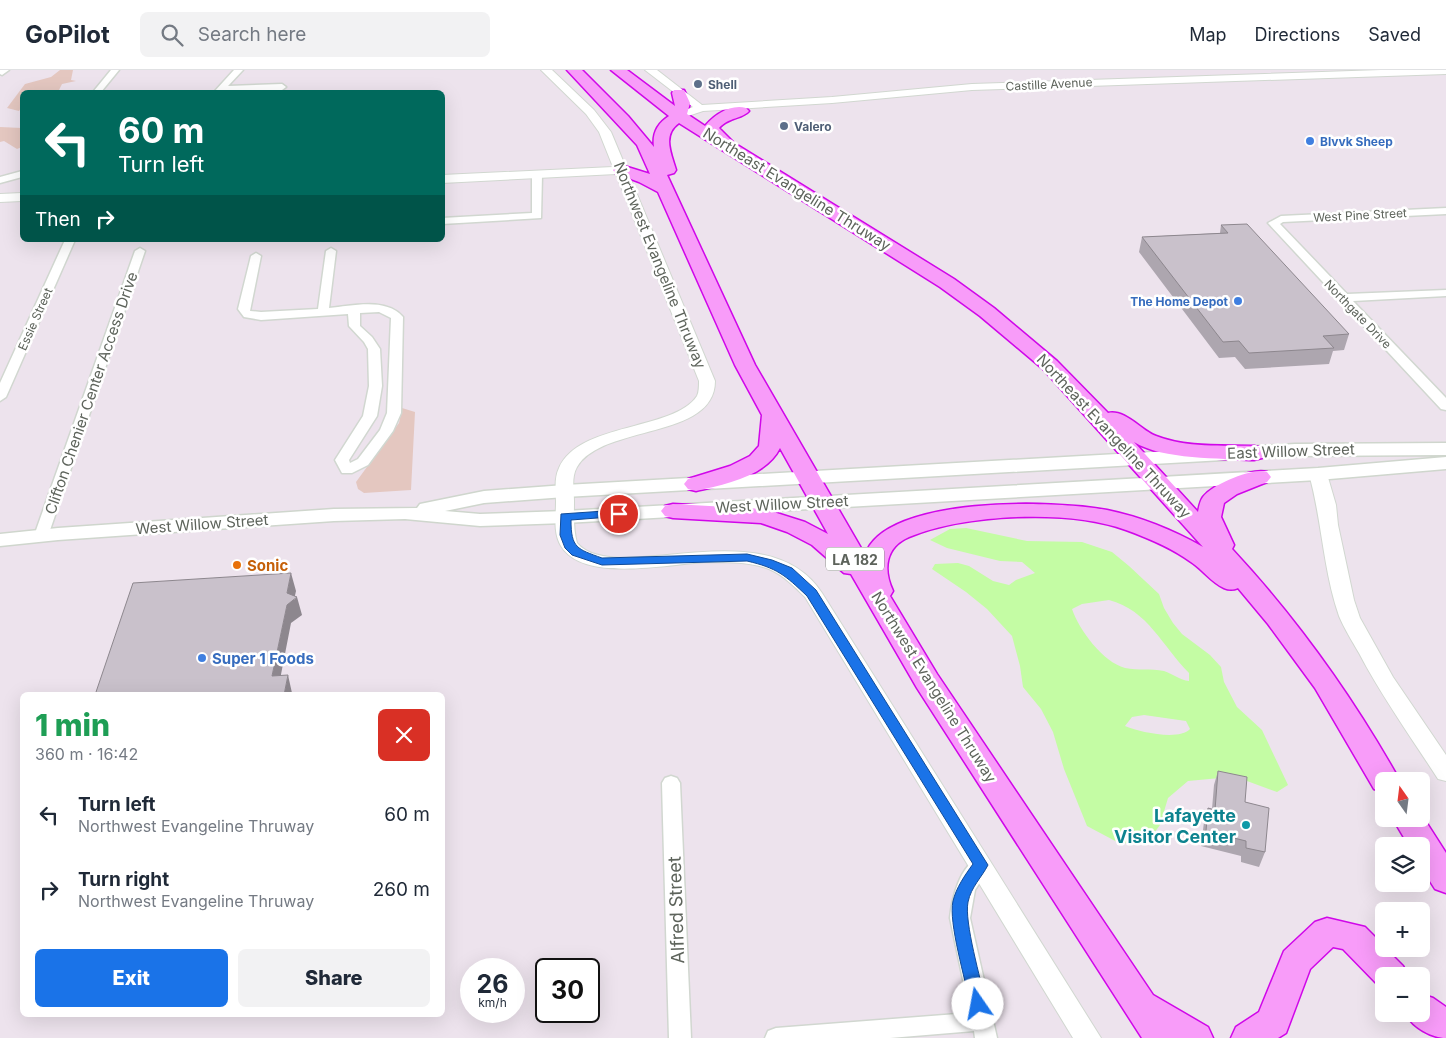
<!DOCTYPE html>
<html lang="en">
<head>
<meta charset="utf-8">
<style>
	:root { --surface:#fff; --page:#f2f2f3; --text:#1f2937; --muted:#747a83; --line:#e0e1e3; --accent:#1a73e8 }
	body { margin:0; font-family:Inter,sans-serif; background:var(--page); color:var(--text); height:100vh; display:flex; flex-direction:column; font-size:19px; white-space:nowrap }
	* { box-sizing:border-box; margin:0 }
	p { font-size:16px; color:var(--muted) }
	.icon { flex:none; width:28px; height:28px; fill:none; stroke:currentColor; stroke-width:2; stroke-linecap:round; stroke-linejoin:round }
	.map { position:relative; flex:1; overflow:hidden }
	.sheet { position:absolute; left:20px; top:622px; width:425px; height:325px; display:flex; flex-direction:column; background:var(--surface); border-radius:8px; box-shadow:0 5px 20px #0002 }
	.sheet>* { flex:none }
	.guide { position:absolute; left:20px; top:20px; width:425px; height:152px; border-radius:8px; box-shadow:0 5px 20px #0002; background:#00695c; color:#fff; overflow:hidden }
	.needle { width:32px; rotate:346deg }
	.fabs { position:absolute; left:1375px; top:702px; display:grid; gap:10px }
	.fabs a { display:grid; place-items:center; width:55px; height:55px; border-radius:8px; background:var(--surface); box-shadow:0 5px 20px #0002; font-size:25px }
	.speed { position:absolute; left:460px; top:888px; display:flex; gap:10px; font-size:25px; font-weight:700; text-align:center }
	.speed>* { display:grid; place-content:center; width:65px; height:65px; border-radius:50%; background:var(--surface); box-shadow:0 5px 20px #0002; line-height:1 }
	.speed small { font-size:12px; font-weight:400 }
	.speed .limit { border:2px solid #111; border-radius:8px; background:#fff; color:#111 }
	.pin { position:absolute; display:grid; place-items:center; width:42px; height:42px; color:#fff; margin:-21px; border:2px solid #fff; border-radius:50%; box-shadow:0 1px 5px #0007 }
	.me { position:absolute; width:55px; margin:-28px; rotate:348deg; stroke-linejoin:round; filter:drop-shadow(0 0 4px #0008) }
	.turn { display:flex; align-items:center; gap:18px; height:105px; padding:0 15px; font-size:22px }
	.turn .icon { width:65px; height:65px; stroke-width:2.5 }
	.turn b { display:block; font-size:35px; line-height:42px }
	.then { display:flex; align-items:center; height:48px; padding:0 15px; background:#0003; gap:10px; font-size:19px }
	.round { display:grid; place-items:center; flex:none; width:52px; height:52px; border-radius:8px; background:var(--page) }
	.head { display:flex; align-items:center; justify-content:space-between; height:85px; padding:0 15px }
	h1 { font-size:30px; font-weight:800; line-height:38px; color:#1e9e55 }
	.cta { display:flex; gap:10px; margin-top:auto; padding:10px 15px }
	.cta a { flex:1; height:58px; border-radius:8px; background:var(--accent); color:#fff; font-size:20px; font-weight:800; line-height:58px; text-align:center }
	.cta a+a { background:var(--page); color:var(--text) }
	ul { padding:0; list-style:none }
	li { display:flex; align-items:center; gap:15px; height:75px; padding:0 15px }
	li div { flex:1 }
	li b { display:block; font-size:19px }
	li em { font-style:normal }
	header { display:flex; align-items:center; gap:30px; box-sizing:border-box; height:70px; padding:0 25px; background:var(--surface); border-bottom:1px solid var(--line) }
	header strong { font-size:24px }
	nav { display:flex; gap:28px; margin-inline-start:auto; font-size:18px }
	.search { width:350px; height:45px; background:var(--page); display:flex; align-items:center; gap:12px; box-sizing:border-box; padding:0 18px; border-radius:8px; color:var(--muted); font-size:19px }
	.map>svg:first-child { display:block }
	.green { fill:#e4c7c0 }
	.water { fill:#c4fca4; fill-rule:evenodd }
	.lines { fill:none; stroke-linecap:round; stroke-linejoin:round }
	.minor-casing { stroke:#d1d7d0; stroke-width:3 }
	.tertiary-casing { stroke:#d1d7d0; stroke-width:2 }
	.secondary-casing { stroke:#cfd6cd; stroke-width:3 }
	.trunk-casing { stroke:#d007e9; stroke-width:3 }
	.minor { fill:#fff; fill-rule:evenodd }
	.tertiary { fill:#fff; fill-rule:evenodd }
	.secondary { fill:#fff; fill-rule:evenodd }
	.trunk { fill:#f89cf9; fill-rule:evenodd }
	.wall { fill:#ada6af }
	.shaded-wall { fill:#8d878e }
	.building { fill:#c9c1cb; stroke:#8d878e }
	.route { fill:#1a73e8; stroke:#114b97 }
	.service-dot { fill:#5c6f8a; stroke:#fff; stroke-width:2 }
	.shop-dot { fill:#3f7fe0; stroke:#fff; stroke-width:2 }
	.food-dot { fill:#e8710a; stroke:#fff; stroke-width:2 }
	.culture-dot { fill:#0f9aa8; stroke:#fff; stroke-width:2 }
	.labels { text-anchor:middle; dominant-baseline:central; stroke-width:5; stroke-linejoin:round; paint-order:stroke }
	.far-service-label { font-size:12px; font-weight:bold; fill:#4e5e75; stroke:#fff; text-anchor:start }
	.far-street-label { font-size:12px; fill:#5d635b; stroke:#fff }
	.far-shop-label { font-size:12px; font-weight:bold; fill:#366cbe; stroke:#fff; text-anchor:start }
	.shield { fill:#fff; stroke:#8e928c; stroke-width:1 }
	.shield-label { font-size:14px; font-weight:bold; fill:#5d635b }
	.street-label { font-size:15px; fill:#5d635b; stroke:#fff }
	.food-label { font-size:15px; font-weight:bold; fill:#c56008; stroke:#fff; text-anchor:start }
	.shop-label { font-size:15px; font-weight:bold; fill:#366cbe; stroke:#fff; text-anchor:start }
	.near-culture-label { font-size:18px; font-weight:bold; fill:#0d838f; stroke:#fff; text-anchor:end }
	.near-street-label { font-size:18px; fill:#5d635b; stroke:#fff }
</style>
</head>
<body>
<header>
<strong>GoPilot</strong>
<div class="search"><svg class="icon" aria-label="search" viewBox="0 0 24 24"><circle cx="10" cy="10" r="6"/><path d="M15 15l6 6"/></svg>Search here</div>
<nav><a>Map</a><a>Directions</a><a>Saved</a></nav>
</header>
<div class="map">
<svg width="1446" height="968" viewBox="0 0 1446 968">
	<rect width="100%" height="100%" fill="#ede3ed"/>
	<!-- green -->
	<path class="green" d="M60,0h13l-2,10 5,1 -14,3 -4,8h-36v14l-3,5 -12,-3 18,-24 26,-7z
		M0,57l22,1v19l-5,2 -13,-8 -4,1z
		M402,338l13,4 -4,78 -47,3 -6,-4 -2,-7 43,-59z"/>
	<!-- water -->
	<path class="water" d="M966,458l61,13 55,1 30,10 17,14 30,28 5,14 9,15 9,11 28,21 11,12 3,15 13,25 25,23 26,55 -11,7 -30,-11 -27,-3 -32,3 -20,17 -8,27 -14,19 -27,-1 -32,-17 -23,-57 -11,-37 -12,-23 -18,-22 -3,-21 -8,-30 -25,-27 -21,-17 -34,-23 3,-5 23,-1 11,3 24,15 16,4 7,-5 19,-7 -13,-11 -22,-1 -53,-13 -17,-8 20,-11zM1109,530c39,10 53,46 80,73v8c-9,-1 -16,-7 -25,-10 -13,-3 -26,0 -39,-3 -22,-6 -46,-38 -53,-59l10,-5zM1144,645l42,6 4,8c-11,12 -51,3 -65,-3l7,-9z"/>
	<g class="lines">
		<!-- minor casing -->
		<g class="minor-casing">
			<path id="minor" d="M0,0h9l-7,5 -2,-1z
				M111,0h8l-18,22h-8z
				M234,0h9l-15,16 54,-2 4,3 -4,3 -68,2z
				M22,101v6l-22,6v-6z
				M537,102l5,3 -1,43 -99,6v-6l90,-5v-38z
				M1446,138v6l-163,8 -3,2 67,70 99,-4v6l-93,5 93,97v12l-5,-1 -173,-186 13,-7z
				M65,170h10l-69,157 -6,4v-18z
				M140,178l5,3 -97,285 -2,3h-10l-2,-3 101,-285z
				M331,178l5,3 -7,57c23,-2 57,-11 74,9l-2,96 -8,18 -25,34 -16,8h-10l-7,-13 28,-44 6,-30 -1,-37 -4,-7 -15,-16 -1,-12 -87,6 -17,-3 -6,-8 13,-53 5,-3 5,3 -11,55 11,1 57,-3 8,-58zM379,242l12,6 -4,95 -7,17 -22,29 -8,4 -1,-3 28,-44 5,-30 -2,-37 -8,-12 -12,-11v-13z
				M671,706l6,2 3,5 11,255h-22l-7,-255 3,-5z
				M981,787l7,3 3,5 -16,25 -5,28 27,120h-22l-1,-7 -84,7h-125l3,-7 8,-3 194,-15 -20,-95c2,-20 10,-54 31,-61z"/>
		</g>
		<!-- tertiary casing -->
		<g class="tertiary-casing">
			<path id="tertiary" d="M541,0h11l42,40 17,22 104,249c0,59 -113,43 -138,86 -6,10 -3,24 -3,34 0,14 -1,28 3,42 38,45 189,-36 245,50l279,445h-28l-268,-441c-11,-11 -22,-22 -36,-28 -19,-7 -40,-7 -60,-7 -38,1 -125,22 -148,-16 -8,-13 -5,-30 -5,-44 0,-12 -2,-24 3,-34 20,-46 115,-37 138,-72 2,-4 2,-10 2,-15l-83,-207 -174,9v-8l171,-8 -14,-35 -13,-18z
				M645,0h12l45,35 130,-8 140,-13 409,-14h65v4l-474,16 -140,13 -129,8 -24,8 -4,-1 -2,-2 2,-2 18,-7z
				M22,123v8l-22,1v-8z
				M1318,399l6,1 3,4 9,31 2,20 16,75 6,18 33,59 53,78v26l-8,-2c-27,-42 -56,-82 -79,-126 -7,-12 -15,-25 -20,-37 -16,-46 -17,-96 -30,-142l3,-4z"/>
		</g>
		<!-- secondary casing -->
		<g class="secondary-casing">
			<path id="secondary" d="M1446,373v12l-151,1 -730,41 -81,6 -39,8 35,3 85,-3 753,-43 128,-11v12l-128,11 -753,43 -85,3 -75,-7 -71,2 -276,19 -58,6v-12l58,-6 276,-19 83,-1 3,-4 64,-13 81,-6 730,-41z"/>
		</g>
		<!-- trunk casing -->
		<g class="trunk-casing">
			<path id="trunk" d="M567,0h15l46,46 26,31c-2,-14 4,-24 15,-31l-58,-46h16l48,36 -3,-13 2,-3h10l6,13 -3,11 18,12c10,-12 26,-22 41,-18l3,3c-7,8 -20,6 -30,17l15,15 220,136 40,29 63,53 51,52c17,-4 34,18 48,23 30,12 67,9 98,10l8,2 3,5 -3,5 -8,2c-34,-2 -91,0 -120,-18l64,70c1,-5 2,-11 5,-15 10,-13 49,-29 64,-25l4,5 -4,5 -30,12 -13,9 -3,14 13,28 -2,4c65,70 121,148 168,232h-16v11l-10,-3 -59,-101 -47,-64 -30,-36c-5,2 -9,2 -14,0 -12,-5 -22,-19 -33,-26 -19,-14 -43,-24 -65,-32 -57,-21 -161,-16 -217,7 -24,10 -26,33 -16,54l-3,5 47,78 216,321 55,32 5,11h-71l-225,-350 -66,-114 -7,-1 -32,-28 -25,-13 -26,-9 -88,-5 -8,-2 -4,-5 4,-5 8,-2 91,5 41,13 23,12 -48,-86c-15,29 -54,36 -84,43l-8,-2 -4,-5 4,-5 42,-13 20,-10 9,-10 3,-31 -27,-50 -77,-173 -19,-10 -24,-9 -2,-3 2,-3 6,-2 29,9 -13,-29zM679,53l261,164 40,29 63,53 160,178c-30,-17 -62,-30 -96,-37 -50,-10 -222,-15 -242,45l-110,-190 -88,-190 7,-2 2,-3c-5,-17 -14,-35 3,-47z
				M1421,744l25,39v40l-11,-4 -14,-22v-21h-12l-16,-27h28z
				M1327,848l38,9 19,19v3h2l17,17 5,10h-24v12l-5,-2 -36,-37 -10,-2 -23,22 -24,64 -8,5h-47l5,-11 23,-15 25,-61 31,-29z
				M1421,924l12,4 13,9v31c-14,0 -34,-11 -40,-24h15z"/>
		</g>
		<!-- minor -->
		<use href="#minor" class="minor"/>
		<!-- tertiary -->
		<use href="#tertiary" class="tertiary"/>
		<!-- secondary -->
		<use href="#secondary" class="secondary"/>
		<!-- trunk -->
		<use href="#trunk" class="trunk"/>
	</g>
	<!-- wall -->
	<path class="wall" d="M1221,155l128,109 -5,16 -11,1 -4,13 -84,5 -10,-12 -16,1 -80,-106 3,-15 78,-4z
		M1218,701l27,31 20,50 -6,15 -18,-5v-6l-40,-10 3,-24 4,-14 4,1 2,-24z"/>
	<!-- shaded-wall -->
	<path class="shaded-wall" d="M291,503l5,18 -2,9 3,-3 5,18 -11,8 -14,72 -5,-19 15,-71v-12z
		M288,605l4,18v2h-8z"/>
	<!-- building -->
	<path class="building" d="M1247,154l102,110 -26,2 11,12 -85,5 -10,-12 -16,1 -81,-105 86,-4 -7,-8z
		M291,503l-4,20 10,4 -10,8 -15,71 16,-1 -4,20h-189l38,-112z
		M1218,701l29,6 -2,25 24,6 -4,44 -19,-4v-7l-40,-10 2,-23 7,2z"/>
	<!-- route -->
	<path class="route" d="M619,440l5,4 -1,2 -52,4c0,28 6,29 31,38l145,-4 25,6 20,8 24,22 172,275c-6,12 -17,22 -20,37 -4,20 13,78 18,102l-2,5 -6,2 -5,-2 -3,-5c-4,-23 -22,-82 -17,-103 3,-13 12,-26 20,-37l-166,-268c-22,-21 -30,-28 -60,-35l-145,4 -30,-10 -7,-7 -5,-13 1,-21z"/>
	<!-- markers -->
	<g class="service-dot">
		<circle cx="698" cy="14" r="5"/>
		<circle cx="784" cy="56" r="5"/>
	</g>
	<g class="shop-dot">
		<circle cx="1310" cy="71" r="5"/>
		<circle cx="1238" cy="231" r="5"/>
		<circle cx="202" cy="588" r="5"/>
	</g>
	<circle class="food-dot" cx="237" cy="495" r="5"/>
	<circle class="culture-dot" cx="1246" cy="755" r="5"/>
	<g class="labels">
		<!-- far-service labels -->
		<g class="far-service-label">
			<text x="708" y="14">Shell</text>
			<text x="794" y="56">Valero</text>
		</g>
		<!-- far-street labels -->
		<g class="far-street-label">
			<text transform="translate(1049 14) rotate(-3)">Castille Avenue</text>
			<text transform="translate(1360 145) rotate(-3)">West Pine Street</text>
			<text transform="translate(1358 244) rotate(46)">Northgate Drive</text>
			<text transform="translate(35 249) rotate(-66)">Essie Street</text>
		</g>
		<!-- far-shop labels -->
		<g class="far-shop-label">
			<text x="1320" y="71">Blvvk Sheep</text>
			<text x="1228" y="231" text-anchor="end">The Home Depot</text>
		</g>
		<!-- shield labels -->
		<rect class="shield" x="826" y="477.5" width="58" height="23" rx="4"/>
		<g class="shield-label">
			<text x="855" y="489">LA 182</text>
		</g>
		<!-- street labels -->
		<g class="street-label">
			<text transform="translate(797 119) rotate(32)">Northeast Evangeline Thruway</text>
			<text transform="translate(660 195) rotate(68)">Northwest Evangeline Thruway</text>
			<text transform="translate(91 323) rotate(-71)">Clifton Chenier Center Access Drive</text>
			<text transform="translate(1114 366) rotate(47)">Northeast Evangeline Thruway</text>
			<text transform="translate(1291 381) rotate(-2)">East Willow Street</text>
			<text transform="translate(782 434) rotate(-3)">West Willow Street</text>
			<text transform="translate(202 454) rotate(-4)">West Willow Street</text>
			<text transform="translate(934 617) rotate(58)">Northwest Evangeline Thruway</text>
		</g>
		<!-- food labels -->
		<g class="food-label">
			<text x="247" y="495">Sonic</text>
		</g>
		<!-- shop labels -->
		<g class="shop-label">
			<text x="212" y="588">Super 1 Foods</text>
		</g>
		<!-- near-culture labels -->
		<g class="near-culture-label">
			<text x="1236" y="745">Lafayette<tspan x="1236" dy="21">Visitor Center</tspan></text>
		</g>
		<!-- near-street labels -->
		<g class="near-street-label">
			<text transform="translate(676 840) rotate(-92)">Alfred Street</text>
		</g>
	</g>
</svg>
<div class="fabs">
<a><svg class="needle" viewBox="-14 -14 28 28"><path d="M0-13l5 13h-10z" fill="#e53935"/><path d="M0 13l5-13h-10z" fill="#747a83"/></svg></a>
<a><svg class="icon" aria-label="layers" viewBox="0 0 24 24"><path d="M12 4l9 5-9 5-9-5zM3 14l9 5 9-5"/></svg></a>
<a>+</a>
<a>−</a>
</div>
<div class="speed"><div>26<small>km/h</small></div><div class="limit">30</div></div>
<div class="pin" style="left:619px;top:444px;background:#d93025"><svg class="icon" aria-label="arrive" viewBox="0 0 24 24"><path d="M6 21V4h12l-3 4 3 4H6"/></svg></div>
<svg class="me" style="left:978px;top:934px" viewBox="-20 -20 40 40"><circle r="19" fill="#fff"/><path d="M0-13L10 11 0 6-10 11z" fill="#1a73e8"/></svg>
<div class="guide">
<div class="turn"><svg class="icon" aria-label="left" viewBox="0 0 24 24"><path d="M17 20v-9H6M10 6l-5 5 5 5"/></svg><div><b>60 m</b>Turn left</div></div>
<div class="then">Then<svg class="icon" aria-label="right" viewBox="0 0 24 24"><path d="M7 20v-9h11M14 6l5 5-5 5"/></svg></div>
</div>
<section class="sheet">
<div class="head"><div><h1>1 min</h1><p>360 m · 16:42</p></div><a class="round" style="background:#d93025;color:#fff"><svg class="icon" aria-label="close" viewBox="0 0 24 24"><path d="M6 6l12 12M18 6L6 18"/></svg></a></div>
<ul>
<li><svg class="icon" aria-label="left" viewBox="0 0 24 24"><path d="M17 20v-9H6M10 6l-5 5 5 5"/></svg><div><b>Turn left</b><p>Northwest Evangeline Thruway</p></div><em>60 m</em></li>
<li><svg class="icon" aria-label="right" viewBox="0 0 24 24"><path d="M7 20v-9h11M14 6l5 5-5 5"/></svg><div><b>Turn right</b><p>Northwest Evangeline Thruway</p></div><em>260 m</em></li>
</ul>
<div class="cta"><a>Exit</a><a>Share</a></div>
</section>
</div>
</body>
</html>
